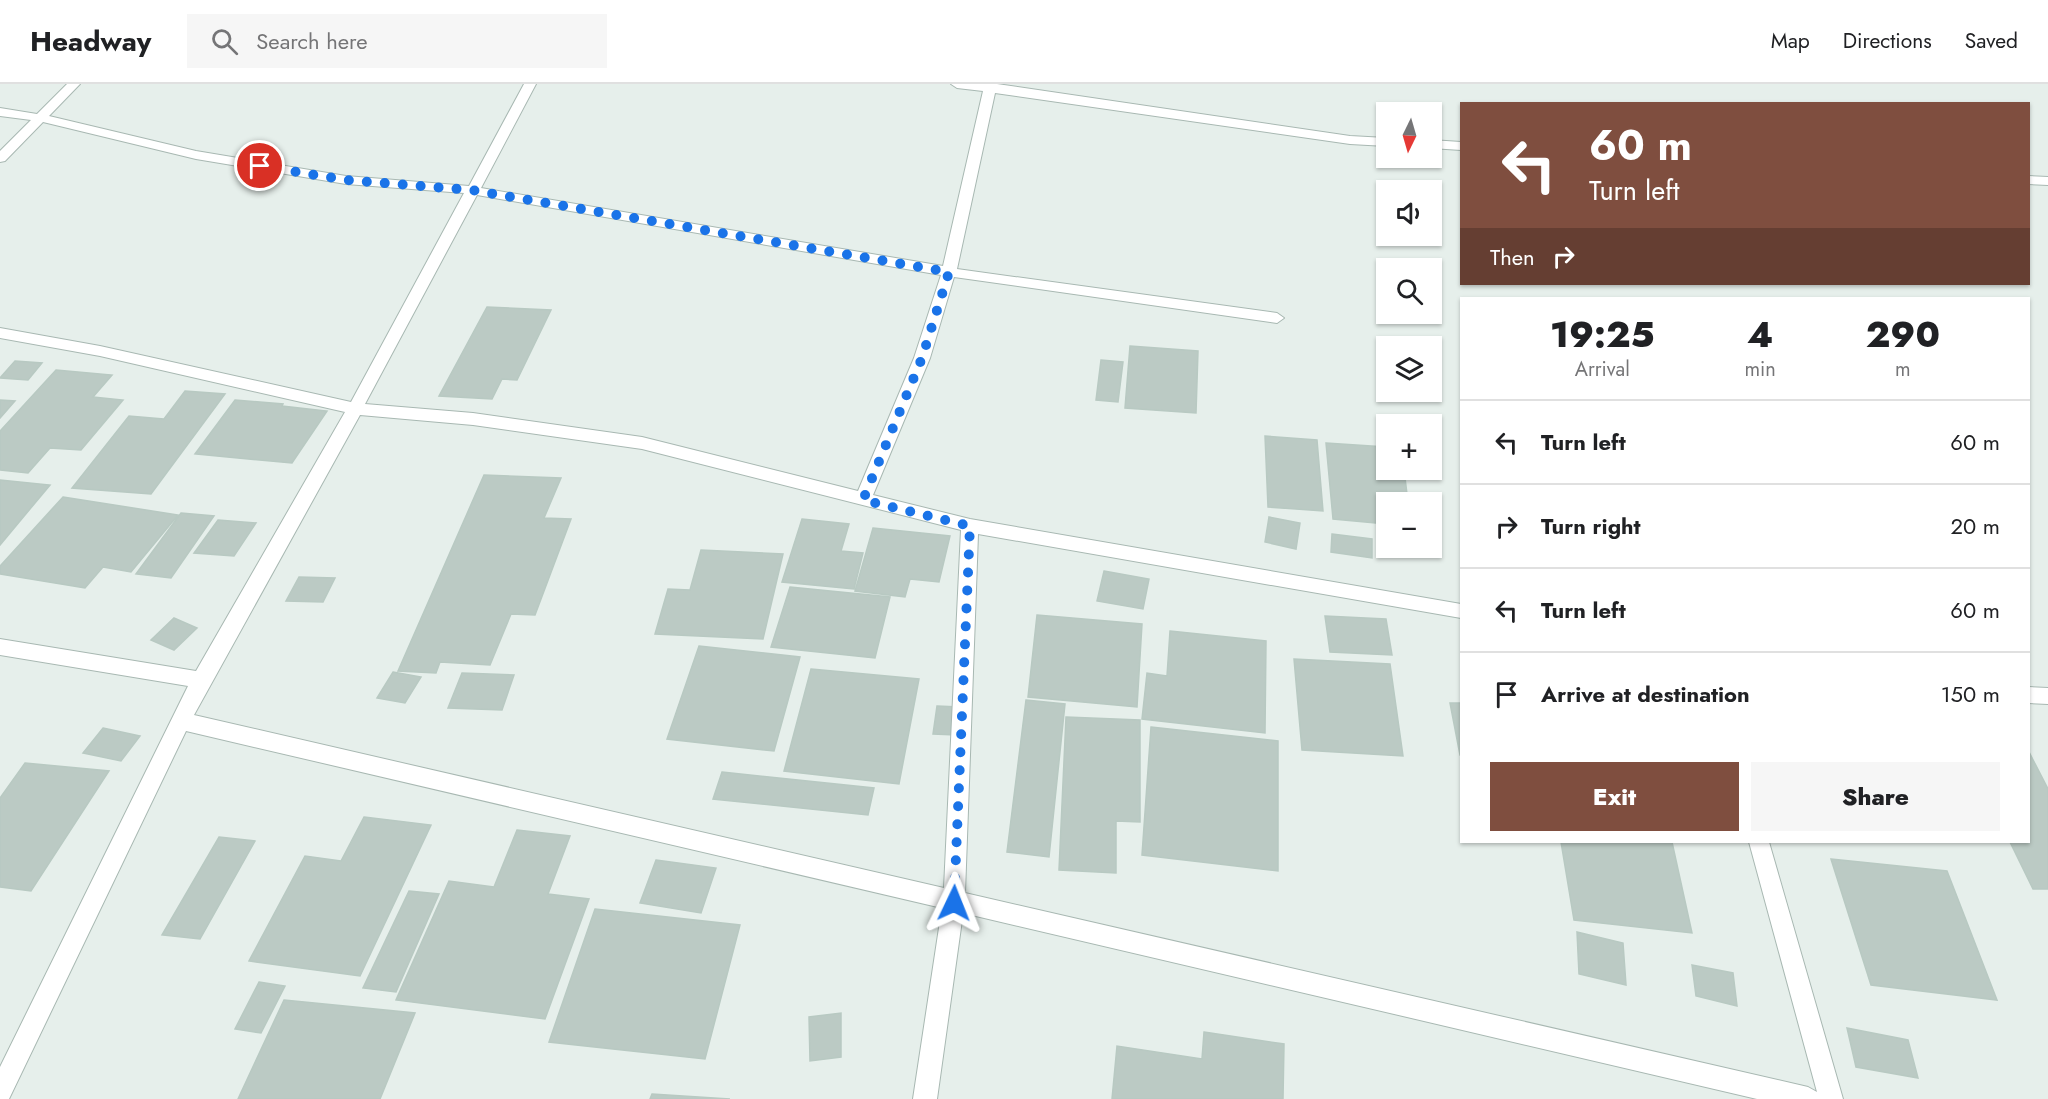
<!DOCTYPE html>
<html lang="en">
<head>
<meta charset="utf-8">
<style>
	:root { --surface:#fff; --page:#f6f6f6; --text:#202124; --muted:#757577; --line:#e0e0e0; --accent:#7f4e3f }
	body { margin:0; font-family:Jost,sans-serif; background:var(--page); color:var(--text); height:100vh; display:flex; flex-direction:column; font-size:22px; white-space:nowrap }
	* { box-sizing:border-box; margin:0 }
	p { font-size:20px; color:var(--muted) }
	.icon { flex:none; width:33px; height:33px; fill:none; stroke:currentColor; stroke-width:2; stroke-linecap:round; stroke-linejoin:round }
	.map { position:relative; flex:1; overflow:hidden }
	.sheet { position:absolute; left:1460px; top:213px; width:570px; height:546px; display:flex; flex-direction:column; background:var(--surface); border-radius:0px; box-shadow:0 2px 4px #0004 }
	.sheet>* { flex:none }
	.hud { position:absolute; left:1460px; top:18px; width:570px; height:183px; border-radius:0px; box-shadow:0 2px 4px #0004; background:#7f4e3f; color:#fff; overflow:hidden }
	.needle { width:39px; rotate:185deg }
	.fabs { position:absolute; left:1376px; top:18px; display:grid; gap:12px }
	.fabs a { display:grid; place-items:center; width:66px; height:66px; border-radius:0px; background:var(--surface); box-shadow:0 2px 4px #0004; font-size:30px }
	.pin { position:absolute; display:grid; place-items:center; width:51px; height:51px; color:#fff; margin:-26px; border:3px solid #fff; border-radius:50%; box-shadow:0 2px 6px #0007 }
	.me { position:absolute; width:66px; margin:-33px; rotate:2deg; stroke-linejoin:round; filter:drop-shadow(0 0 4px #0008) }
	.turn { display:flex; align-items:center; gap:21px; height:126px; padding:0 30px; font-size:27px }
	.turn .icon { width:78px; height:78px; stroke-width:2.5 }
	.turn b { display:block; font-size:42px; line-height:51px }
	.then { display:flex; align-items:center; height:57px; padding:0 30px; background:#0003; gap:12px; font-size:22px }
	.eta { display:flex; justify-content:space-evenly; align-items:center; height:102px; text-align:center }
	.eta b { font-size:36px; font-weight:800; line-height:42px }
	.primary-button { display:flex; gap:12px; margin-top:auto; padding:12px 30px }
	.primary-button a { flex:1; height:69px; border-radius:0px; background:var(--accent); color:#fff; font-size:24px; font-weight:800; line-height:69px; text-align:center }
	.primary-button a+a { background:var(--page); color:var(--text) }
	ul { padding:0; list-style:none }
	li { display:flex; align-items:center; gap:18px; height:84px; padding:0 30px; border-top:2px solid var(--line) }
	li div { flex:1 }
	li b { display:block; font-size:22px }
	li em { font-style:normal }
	header { display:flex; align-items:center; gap:36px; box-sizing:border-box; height:84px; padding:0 30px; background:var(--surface); border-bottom:2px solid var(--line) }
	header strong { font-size:28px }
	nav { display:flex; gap:33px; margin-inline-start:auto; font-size:21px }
	.search { width:420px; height:54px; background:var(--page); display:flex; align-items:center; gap:15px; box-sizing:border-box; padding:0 21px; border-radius:0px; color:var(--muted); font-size:22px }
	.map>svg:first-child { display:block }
	.building { fill:#bbcac4; stroke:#b8c9c2; stroke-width:1.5 }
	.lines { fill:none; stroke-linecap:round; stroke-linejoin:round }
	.minor-casing { stroke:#a8b8b2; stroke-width:2 }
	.minor { fill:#fff; fill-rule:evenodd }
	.route { stroke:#1a73e8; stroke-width:10; stroke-dasharray:0 18 }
</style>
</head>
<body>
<header>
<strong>Headway</strong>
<div class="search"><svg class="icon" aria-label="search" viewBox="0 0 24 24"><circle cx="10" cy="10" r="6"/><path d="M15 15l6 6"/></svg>Search here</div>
<nav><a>Map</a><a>Directions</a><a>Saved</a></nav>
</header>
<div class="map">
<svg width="2048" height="1015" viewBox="0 0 2048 1015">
	<rect width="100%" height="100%" fill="#e6efeb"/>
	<!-- building -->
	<path class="building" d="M487,223l64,3 -34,70 -15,-1 -10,20 -53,-3z
		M1130,262l68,5 -2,62 -71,-5z
		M1101,276l22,2 -5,40 -22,-2z
		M15,277l27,2 -14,17 -28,-2z
		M56,286l56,5 -19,22 30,3 -42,50 -31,-2 -22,25 -28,-3v-39z
		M185,307l40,3 -74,100 -79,-6 57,-72 35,3z
		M0,316l15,1 -15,17z
		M235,316l48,4 -1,2 45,5 -35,52 -97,-9z
		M1265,352l52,4 6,71 -55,-4z
		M1326,359l60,4v23h18l4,32h-22v22l-53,-5z
		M484,391l77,3 -17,40 27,1 -36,96 -24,-1 -21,51 -50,-3 -4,11 -38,-2z
		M0,396l50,5 -50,60z
		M63,413l115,18 -47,57 -28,-5 -18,21 -85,-14v-8z
		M181,429l33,3 -43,62 -35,-4z
		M1269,433l31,6 -4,26 -31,-7z
		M802,435l47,5 -8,27 22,2 -9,36 -72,-7z
		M218,436l38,3 -22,33 -40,-3z
		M873,444l77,8 -11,46 -29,-3 -5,18 -50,-6z
		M1332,450l40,5v19l-41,-6z
		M701,466l82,4 -20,85 -108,-5 13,-45 22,1z
		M1104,487l45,8 -6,30 -46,-8z
		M299,493l36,1 -12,24 -37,-1z
		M790,503l100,10 -15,61 -104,-11z
		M1037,531l105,9 -5,83 -109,-10z
		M1325,532l61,3 6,36 -62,-3z
		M174,534l23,10 -23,22 -23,-10z
		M1170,547l96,10 -1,92 -123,-14 5,-46 20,3z
		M699,562l101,11 -26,94 -107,-12z
		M1294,575l96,5 13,92 -101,-6z
		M811,585l108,10 -20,105 -115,-13z
		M393,588l28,5 -16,26 -28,-5z
		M462,589l52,2 -12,35 -54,-2z
		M1026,616l39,4 -16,153 -42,-5z
		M1450,619h11v52h-1z
		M937,622l22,1 -3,28 -23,-1z
		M1066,633l74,3v102l-24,-1v52l-57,-3z
		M1151,643l127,14v130l-136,-16z
		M103,644l37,8 -19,25 -38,-8z
		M2028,666l20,39v100h-15l-23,-47h18z
		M25,679l84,8 -78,120 -31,-4v-89z
		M722,688l152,16 -6,27 -155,-16z
		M364,733l67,8 -71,151 -111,-15 56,-105 36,5z
		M517,746l53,6 -22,58 41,5 -44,120 -149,-19 53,-119 45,6z
		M219,753l36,4 -55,98 -38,-4z
		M1561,758h111l20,91 -118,-13z
		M1831,775l116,12 50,129 -126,-15z
		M656,776l60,8 -15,45 -61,-10z
		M409,807l30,3 -43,98 -33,-4z
		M595,825l145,16 -35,134 -156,-17z
		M1577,848l46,11 3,42 -47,-11z
		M1692,881l41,8 4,33 -41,-10z
		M259,898l26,4 -24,47 -26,-4z
		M284,916l131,13 -35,86h-142z
		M841,929v44l-31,4 -1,-44z
		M1847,944l61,12 10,38 -62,-11z
		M1204,948l80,12 -1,55h-171l5,-53 85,13z
		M652,1010l78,5h-80z"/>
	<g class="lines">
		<!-- minor casing -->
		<g class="minor-casing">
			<path id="minor" d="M67,0h13l-31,32 147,35 150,25 123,10 55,-102h12l-55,104 462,78 40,-175 -26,-3 -6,-4h46l353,52 36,2v8l-36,-2 -355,-51 -38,176 320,44 7,5 -7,5 -323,-46 -24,81 -57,137 97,24 491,85v14l-483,-84 -13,359 843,194 9,5 -68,-250h20l74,257h-86l-794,-186 -26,186h-24l29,-191 -756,-177 -177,368h-9v-32l188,-381 -188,-31v-16l196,32 149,-259 -245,-56 -100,-18v-10l100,18 251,56 113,-209 -118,-9 -150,-25 -153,-37 -38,39 -5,1v-11l31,-31 -31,-4v-8l37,6zM477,111l464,80 -27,83 -56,133 -216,-54 -169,-24 -108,-9zM360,331l113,10 169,24 319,81 -17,358 -750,-173z
				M1431,56l30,2v8l-30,-2z
				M2028,92l20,1v8l-20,-1z
				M2028,603l20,1v16l-20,-1z"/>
		</g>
		<!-- minor -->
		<use href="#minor" class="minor"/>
	</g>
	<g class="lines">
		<!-- route -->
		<path class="route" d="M260,82l86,14 125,10 478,82 -27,86 -59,142 107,26 -16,377"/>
	</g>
</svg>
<div class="fabs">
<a><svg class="needle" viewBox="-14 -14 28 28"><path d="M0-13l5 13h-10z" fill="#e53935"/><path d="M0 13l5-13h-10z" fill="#757577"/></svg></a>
<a><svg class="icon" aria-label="sound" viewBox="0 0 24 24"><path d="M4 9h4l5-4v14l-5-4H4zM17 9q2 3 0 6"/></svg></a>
<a><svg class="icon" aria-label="search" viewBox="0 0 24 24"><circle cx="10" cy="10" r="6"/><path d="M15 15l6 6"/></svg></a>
<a><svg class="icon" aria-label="layers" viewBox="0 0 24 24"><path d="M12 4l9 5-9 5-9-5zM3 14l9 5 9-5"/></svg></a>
<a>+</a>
<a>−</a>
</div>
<div class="pin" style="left:260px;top:82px;background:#d93025"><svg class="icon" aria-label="arrive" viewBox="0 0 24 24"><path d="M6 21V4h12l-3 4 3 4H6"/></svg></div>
<svg class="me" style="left:954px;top:819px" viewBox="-20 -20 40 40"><path d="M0-17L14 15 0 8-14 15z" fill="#1a73e8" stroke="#fff" stroke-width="4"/></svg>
<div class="hud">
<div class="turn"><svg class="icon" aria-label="left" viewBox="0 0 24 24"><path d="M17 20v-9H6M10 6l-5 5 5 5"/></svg><div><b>60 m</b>Turn left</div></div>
<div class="then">Then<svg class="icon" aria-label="right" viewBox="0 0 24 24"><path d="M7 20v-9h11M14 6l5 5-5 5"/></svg></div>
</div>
<section class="sheet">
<div class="eta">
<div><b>19:25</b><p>Arrival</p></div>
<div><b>4</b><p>min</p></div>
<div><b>290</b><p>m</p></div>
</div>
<ul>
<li><svg class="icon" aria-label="left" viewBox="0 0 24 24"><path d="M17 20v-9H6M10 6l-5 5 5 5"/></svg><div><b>Turn left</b></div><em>60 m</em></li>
<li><svg class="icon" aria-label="right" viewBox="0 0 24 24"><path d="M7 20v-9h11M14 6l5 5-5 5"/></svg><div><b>Turn right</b></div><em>20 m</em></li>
<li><svg class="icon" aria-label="left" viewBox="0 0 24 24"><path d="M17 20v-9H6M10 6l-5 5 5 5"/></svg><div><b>Turn left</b></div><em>60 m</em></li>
<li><svg class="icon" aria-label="arrive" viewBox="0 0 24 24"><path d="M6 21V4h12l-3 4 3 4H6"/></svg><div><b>Arrive at destination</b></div><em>150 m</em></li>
</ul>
<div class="primary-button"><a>Exit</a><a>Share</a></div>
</section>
</div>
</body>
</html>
